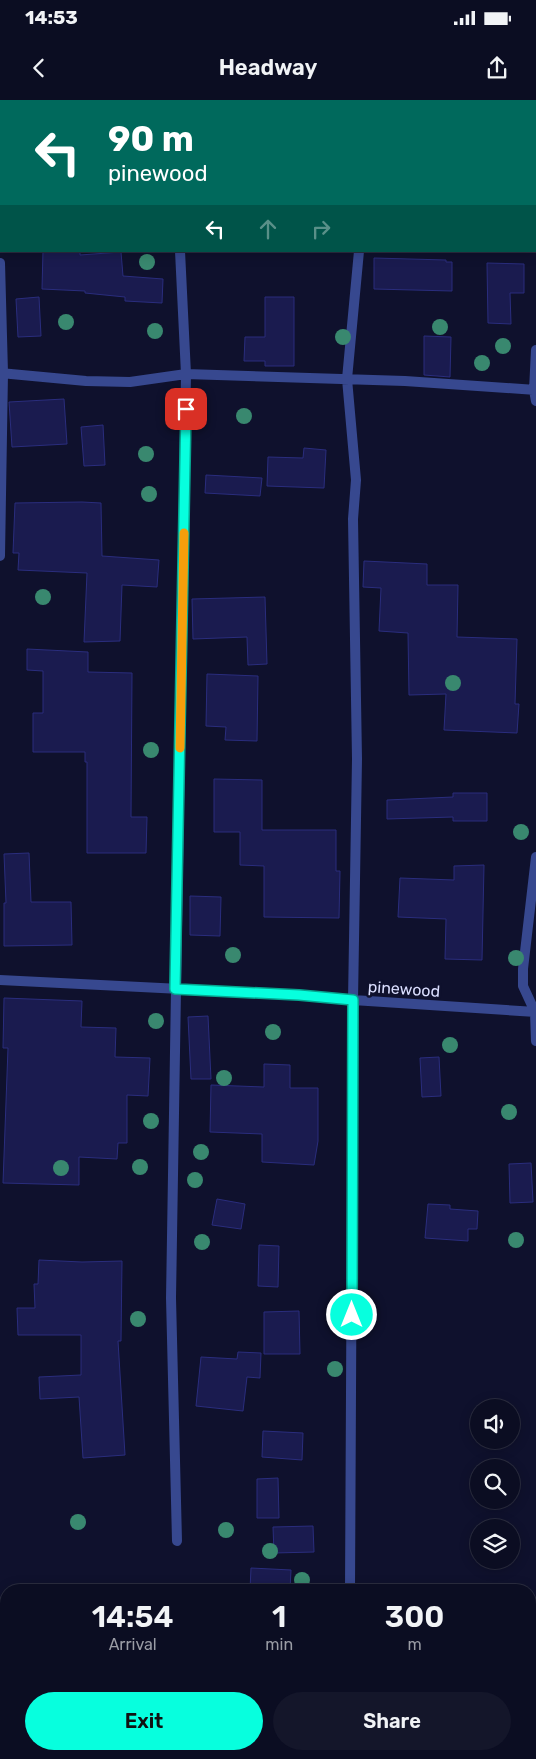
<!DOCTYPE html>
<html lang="en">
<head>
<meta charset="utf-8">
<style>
	:root { --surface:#0b0d22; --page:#14162a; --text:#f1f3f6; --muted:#9a9ca5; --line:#2b2d40; --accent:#07ffde }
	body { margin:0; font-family:Rubik,sans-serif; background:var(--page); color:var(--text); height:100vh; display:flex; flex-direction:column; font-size:19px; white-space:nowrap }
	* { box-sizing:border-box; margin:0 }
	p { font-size:16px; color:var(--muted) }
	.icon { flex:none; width:28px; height:28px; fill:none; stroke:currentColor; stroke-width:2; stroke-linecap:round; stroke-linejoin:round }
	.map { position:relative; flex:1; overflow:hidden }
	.details { position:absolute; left:0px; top:1484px; width:536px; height:176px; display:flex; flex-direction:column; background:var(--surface); border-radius:20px 20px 0 0; box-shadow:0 2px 12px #0003,0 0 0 1px var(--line) }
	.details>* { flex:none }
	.top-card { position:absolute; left:0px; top:0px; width:536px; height:152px; box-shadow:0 2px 12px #0003,0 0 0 1px var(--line); background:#00695c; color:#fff; overflow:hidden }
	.controls { position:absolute; left:470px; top:1299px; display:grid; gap:10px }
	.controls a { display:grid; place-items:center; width:50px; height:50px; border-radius:50%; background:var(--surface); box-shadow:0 2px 12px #0003,0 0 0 1px var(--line); font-size:25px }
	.pin { position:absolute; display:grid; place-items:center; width:42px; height:42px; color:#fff; margin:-21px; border-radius:10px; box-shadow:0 2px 8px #0006 }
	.me { position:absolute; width:55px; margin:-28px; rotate:0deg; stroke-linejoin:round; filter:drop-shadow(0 0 4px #0008) }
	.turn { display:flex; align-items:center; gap:18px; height:105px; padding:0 25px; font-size:22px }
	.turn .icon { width:65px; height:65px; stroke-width:2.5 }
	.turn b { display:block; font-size:35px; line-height:42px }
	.lanes { display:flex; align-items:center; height:48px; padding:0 25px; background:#0003; justify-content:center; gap:25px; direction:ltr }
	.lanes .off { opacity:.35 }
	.eta { display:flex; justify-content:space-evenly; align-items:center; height:85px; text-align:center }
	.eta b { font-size:30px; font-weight:600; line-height:35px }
	.primary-button { display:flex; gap:10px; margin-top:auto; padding:10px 25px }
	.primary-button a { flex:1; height:58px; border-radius:30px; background:var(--accent); color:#111; font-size:20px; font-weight:600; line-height:58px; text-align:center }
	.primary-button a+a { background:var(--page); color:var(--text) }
	.status { display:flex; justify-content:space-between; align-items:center; height:35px; padding:0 25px; background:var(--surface); direction:ltr }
	.status svg { height:14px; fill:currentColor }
	header { display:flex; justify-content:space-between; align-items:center; height:65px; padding:0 25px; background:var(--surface); font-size:22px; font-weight:600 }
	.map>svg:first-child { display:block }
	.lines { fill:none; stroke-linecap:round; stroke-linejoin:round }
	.stream { stroke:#06314f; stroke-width:8 }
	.building { fill:#1a1b4f; stroke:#2a2d7d }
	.minor { stroke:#37488f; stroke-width:10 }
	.tree { fill:#39886f }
	.route-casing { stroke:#05a690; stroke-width:12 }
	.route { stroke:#07ffde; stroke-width:9 }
	.slow { stroke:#f59e0b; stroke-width:9 }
	.labels { text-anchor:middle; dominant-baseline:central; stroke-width:5; stroke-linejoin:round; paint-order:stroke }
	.street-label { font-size:16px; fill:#dbdfff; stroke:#0f112d }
</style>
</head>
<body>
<div class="status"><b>14:53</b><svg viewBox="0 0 49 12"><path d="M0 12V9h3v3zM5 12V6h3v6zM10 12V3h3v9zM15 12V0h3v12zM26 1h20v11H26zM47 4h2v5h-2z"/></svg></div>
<header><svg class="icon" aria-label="back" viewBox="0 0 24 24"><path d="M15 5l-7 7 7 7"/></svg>Headway<svg class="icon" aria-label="share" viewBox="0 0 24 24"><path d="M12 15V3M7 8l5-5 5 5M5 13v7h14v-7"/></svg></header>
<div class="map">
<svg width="536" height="1659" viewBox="0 0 536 1659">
	<rect width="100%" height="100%" fill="#0f112d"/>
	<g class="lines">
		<!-- stream -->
		<path class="stream" d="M0,1511l6,4
			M530,1609l6,3"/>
	</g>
	<!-- building -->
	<path class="building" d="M43,151l37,1v3l41,-3 2,24 40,3 -1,24 -37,-2v-4l-40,-4v-2l-43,-2z
		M374,158l72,2v2h6v29l-78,-2z
		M487,163l37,1v29h-14l1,31 -23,-1z
		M39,197l2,39 -23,1 -2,-38z
		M265,197h29v69h-29v-5h-21l1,-24h20z
		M424,236l27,1 -1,40 -26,-2z
		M64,299l3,45 -55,3 -3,-45z
		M103,325l2,40 -21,1 -3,-39z
		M304,348l22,2 -2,38 -57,-2 1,-29 35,1z
		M206,375l56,3 -2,18 -55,-3z
		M82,402l19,1 1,53 57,4 -2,27 -35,-2 -2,56 -36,1 3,-69 -69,-3 1,-17h-6l2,-50z
		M364,461l63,3v21h31l-1,52 60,2 -2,65h4l-2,29 -73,-3 2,-36 -37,1 -1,-62 -29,-2 2,-43 -18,-1z
		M265,497l2,67 -19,1 -1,-28 -54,2 -1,-40z
		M27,549l61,3v20l44,1 -1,144h16l-1,36h-59v-91h-2v-10h-52v-39h10v-42l-16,-1z
		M207,574l51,2 -1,65 -32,-1 1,-13 -20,-1z
		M214,679l48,1v50h74v41h4l-1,47 -75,-1v-51l-24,-1v-33h-26z
		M453,693h34v28h-34v-4l-66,2v-19l66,-3z
		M29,753l2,49h40l1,43 -68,1v-43h2l-2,-49z
		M484,765l-2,95 -37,-1 1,-40 -48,-2 2,-39 54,2v-14z
		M190,796l31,1 -1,39 -30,-1z
		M4,898l78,3 -1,26 35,1 -1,29 35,1 -2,38 -21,-1v48h-9l-1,16 -38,-2v28l-76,-2 5,-135h-5z
		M208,916l3,63h-20l-3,-62z
		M439,957l2,39 -19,1 -2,-39z
		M264,964l26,1v23h28v53l-4,24 -52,-3v-28l-52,-2 1,-47 53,2z
		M531,1063l2,39 -23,1 -1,-39z
		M217,1099l28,5 -4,25 -29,-4z
		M428,1104l22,1v4l28,2 -1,18h-9v12l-43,-3z
		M259,1145l20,1 -1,41 -20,-1z
		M39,1160l43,2 40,-1 -1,80h-3l7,114 -42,3 -4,-61 -39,2 -1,-22 42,-2v-40h-63l-1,-27h18l-1,-24h4z
		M299,1211l1,43h-36v-42z
		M238,1252l23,1 -1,25 -13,-1 -4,34 -47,-5 5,-49 36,2z
		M263,1331l40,2 -1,27 -40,-3z
		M278,1378l1,40h-22v-39z
		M313,1426l1,26 -40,1 -1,-26z
		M251,1468l40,2 -1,20h-40z"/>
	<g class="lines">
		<!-- minor -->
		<path class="minor" d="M174,0v1
			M353,0v1
			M0,163l3,110 -3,183
			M536,250l-2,40 2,11
			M0,273l86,8 44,1 56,-8 219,7 131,9
			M536,757l-13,112v17l12,26 1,29
			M0,880l299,15 54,5 183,12
			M177,1441l-6,-243 15,-924 -6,-123
			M350,1490l3,-590 4,-241 -4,-240 3,-39 -9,-101 12,-128"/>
	</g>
	<!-- trees -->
	<g class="tree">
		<circle cx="147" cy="162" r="8"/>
		<circle cx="66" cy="222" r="8"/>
		<circle cx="440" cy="227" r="8"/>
		<circle cx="155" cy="231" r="8"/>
		<circle cx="343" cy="237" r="8"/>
		<circle cx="503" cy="246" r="8"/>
		<circle cx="482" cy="263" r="8"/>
		<circle cx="244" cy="316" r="8"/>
		<circle cx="146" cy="354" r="8"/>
		<circle cx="149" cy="394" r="8"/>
		<circle cx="43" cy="497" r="8"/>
		<circle cx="453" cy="583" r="8"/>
		<circle cx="151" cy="650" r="8"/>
		<circle cx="521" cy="732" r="8"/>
		<circle cx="233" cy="855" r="8"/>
		<circle cx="516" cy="858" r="8"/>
		<circle cx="156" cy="921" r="8"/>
		<circle cx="273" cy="932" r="8"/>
		<circle cx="450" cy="945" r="8"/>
		<circle cx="224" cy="978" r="8"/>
		<circle cx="509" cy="1012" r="8"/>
		<circle cx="151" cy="1021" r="8"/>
		<circle cx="201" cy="1052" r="8"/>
		<circle cx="140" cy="1067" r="8"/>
		<circle cx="61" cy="1068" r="8"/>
		<circle cx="195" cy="1080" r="8"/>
		<circle cx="516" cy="1140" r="8"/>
		<circle cx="202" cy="1142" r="8"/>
		<circle cx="138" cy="1219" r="8"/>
		<circle cx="335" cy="1269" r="8"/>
		<circle cx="78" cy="1422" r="8"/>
		<circle cx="226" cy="1430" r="8"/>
		<circle cx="270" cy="1451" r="8"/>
		<circle cx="302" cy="1480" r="8"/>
	</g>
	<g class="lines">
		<!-- route casing -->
		<g class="route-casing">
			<path id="route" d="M186,309l-11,580 124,6 54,5 -1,315"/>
		</g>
		<!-- route -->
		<use href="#route" class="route"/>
		<!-- slow -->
		<path class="slow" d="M180,648l4,-215"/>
	</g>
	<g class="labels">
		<!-- street labels -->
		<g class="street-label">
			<text transform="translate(404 889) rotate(4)">pinewood</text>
		</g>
	</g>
</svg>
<div class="controls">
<a><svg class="icon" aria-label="sound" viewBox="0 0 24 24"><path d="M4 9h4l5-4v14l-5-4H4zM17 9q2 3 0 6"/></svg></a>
<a><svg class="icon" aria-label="search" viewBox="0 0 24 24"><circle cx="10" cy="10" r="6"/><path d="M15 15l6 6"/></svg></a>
<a><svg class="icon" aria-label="layers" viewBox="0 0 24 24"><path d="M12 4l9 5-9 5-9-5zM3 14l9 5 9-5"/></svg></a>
</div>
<div class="pin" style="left:186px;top:309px;background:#d93025"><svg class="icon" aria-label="arrive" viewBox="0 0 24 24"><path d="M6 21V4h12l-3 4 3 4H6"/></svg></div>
<svg class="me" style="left:352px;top:1215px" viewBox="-20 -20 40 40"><circle r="17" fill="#07ffde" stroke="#fff" stroke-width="3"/><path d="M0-11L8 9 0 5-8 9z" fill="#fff"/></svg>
<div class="top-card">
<div class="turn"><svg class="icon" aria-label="left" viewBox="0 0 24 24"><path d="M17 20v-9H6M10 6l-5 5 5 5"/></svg><div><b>90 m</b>pinewood</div></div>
<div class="lanes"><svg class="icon" aria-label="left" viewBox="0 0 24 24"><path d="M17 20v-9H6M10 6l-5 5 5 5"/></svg><svg class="icon off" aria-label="ahead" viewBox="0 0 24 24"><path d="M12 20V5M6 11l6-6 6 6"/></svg><svg class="icon off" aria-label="right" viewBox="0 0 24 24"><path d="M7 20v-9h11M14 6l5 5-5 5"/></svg></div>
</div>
<section class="details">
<div class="eta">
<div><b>14:54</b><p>Arrival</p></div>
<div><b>1</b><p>min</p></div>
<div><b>300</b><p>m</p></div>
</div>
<div class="primary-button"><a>Exit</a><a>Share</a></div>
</section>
</div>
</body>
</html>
